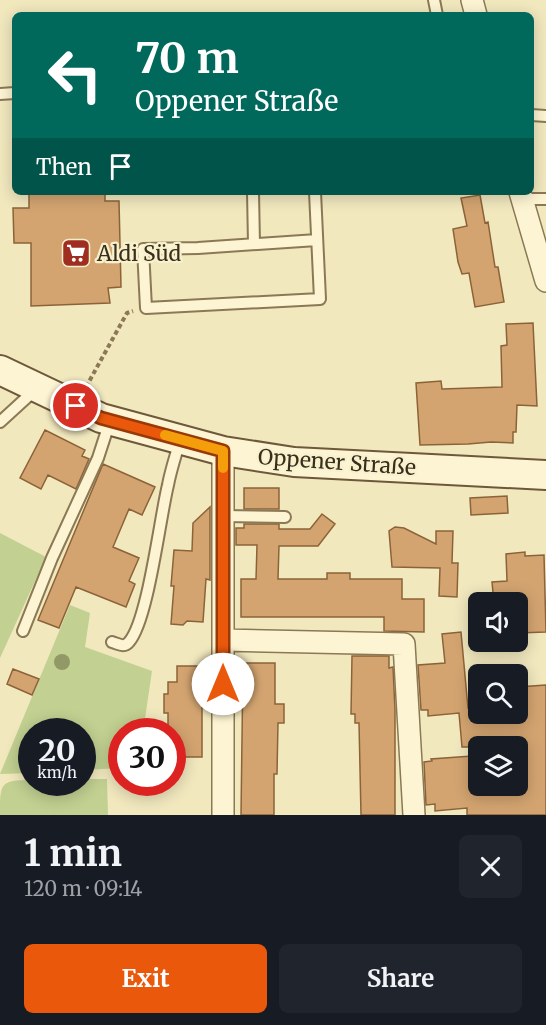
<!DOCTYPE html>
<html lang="en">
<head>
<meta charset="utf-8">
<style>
	:root { --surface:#171b24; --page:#20242c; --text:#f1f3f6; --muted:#9ea1a6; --accent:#ea580c }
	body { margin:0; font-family:Merriweather,serif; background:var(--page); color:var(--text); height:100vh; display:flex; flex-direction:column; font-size:22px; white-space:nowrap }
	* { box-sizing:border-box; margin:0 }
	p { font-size:20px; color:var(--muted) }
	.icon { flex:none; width:33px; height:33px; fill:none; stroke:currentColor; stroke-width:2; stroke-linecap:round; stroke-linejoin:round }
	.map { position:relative; height:815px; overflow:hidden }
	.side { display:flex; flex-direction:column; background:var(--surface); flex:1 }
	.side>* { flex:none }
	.banner { position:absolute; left:12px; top:12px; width:522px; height:183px; border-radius:9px; box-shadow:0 3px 15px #0003; background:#00695c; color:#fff; overflow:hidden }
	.controls { position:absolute; left:468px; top:592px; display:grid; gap:12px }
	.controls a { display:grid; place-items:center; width:60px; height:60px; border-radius:9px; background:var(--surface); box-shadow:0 3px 15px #0003; font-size:30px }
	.speed { position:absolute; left:18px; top:718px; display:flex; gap:12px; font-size:30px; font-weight:700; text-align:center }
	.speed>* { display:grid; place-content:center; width:78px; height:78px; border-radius:50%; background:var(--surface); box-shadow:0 3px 15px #0003; line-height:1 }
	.speed small { font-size:15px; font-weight:400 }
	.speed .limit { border:9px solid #d22; background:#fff; color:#111 }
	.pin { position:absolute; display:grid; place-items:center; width:51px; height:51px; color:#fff; margin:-26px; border:3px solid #fff; border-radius:50%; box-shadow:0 2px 6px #0007 }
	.me { position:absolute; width:66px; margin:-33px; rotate:0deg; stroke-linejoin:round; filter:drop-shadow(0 0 4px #0008) }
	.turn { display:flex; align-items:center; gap:21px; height:126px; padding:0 24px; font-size:27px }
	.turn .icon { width:78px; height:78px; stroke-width:2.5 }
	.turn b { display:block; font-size:42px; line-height:51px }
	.then { display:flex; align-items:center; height:57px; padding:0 24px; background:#0003; gap:12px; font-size:22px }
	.round { display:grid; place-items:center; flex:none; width:63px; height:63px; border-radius:9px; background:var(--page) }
	.summary { display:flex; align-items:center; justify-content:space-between; height:102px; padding:0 24px }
	h1 { font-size:36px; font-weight:700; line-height:45px }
	.button { display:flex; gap:12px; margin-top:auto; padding:12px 24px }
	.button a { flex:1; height:69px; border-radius:9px; background:var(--accent); color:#fff; font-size:24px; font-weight:700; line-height:69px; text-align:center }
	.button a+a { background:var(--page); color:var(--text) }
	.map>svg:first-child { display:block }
	.green { fill:#c2d091 }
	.building { fill:#d3a470; stroke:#8c6339; stroke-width:1.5 }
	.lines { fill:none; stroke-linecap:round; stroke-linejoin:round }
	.lane-casing { stroke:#8b7855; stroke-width:14 }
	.street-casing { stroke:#8b7855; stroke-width:24 }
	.secondary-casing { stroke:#6d5839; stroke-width:32 }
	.path { stroke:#8b7855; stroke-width:4; stroke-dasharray:4.5 3; stroke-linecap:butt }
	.lane { stroke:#fcf4d2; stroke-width:10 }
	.street { stroke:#fcf4d2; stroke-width:21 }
	.secondary { stroke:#fcf4d2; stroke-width:28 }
	.tree { fill:#929967 }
	.route-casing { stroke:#983908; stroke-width:15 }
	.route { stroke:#ea580c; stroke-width:10 }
	.slow { stroke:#f59e0b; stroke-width:10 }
	.labels { text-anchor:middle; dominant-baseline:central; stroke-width:4.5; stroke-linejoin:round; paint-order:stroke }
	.poi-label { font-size:21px; fill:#392d1b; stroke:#f8f1ce; text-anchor:start }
	.street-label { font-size:21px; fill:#392d1b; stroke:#f8f1ce }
</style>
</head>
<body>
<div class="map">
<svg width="546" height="815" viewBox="0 0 546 815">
	<rect width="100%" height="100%" fill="#f1e8be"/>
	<!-- green -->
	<path class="green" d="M0,533l46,24 -46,101z
		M70,605l20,8 -5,34 67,24 -9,61h-21l-1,36 -38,2 -1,-38h-50l-1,41 -31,1z
		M83,779h24l1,36h-108c0,-32 0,-35 31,-35l1,3h50z"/>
	<!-- building -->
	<path class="building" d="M29,192h76v9h14l2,86 -13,1 2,15 -79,3v-63h-17l-1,-35h16z
		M480,195l5,28 3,-1 7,45h3l6,35 -29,5 -6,-34 -7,1 -4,-12 -5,-33 14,-3 -6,-28z
		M533,323l4,83 -20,-1 -1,27h-3v11l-22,-1 -23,2 -48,1 -4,-62 25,-2 1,8 60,-2 -1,-41 6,-1 -1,-21z
		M45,430l40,20 -3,6 7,3 -13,30 -28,-14 -7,14 -21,-11z
		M103,464l52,23 -13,28 -13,-6 -16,38 26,11 -10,23 6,3 -9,23 -50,-20 -17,41 -21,-8z
		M244,488h35v21h-35z
		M507,496l1,17 -37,2 -1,-17z
		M210,507v73l-4,-1 -3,43 -16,-1 -4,4 -12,-1 3,-38h-3l3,-36 18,1 1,-28z
		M322,514l13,10 -17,22h-39l-1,33h49v-6h23v6h52v20h22v33l-40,-1v-14h-143v-38h15l1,-34h-21v-17h8v-4h35v5h31z
		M395,527l9,1 32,16v-13h17l-1,32h6l-1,34 -18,-1 1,-28 -48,-1 -3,-36z
		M525,552v4l19,-1 2,77 -28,1v-30h-24l-2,-21 15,-1 -1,-27z
		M461,632l7,76 10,-1v7h40v-27l28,-2v130h-79v-7l-32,3v-7l-9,1 -2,-43 8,-1 -1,-2 41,-3 2,30h44v-39h-56l-3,-34 -31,3v-6h-7l-3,-45 27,-2 -3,-29z
		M352,656h37v12l4,-1 2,43v105h-34l-2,-92h-4v-9h-4z
		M243,663h32v41h9v19h-6l-1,51h-3v41h-33z
		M177,666h25v91h-30v-25h-4v-19h-4v-19h4v-12h9z
		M13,669l26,10 -7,16 -25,-11z"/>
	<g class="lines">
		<!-- lane casing -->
		<g class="lane-casing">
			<path id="lane" d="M434,0l3,15
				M0,94l15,-1
				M531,115l15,1
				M253,192l1,52
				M315,192l5,107 -174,9 -3,-59 55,-1 119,-8
				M521,199h25
				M0,422l35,-32
				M223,516l62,1
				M23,631l29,-73 46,-100 12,-37
				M112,642c7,2 12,6 17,0 19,-21 31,-125 39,-157 3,-16 8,-30 12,-45"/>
		</g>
		<!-- street casing -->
		<g class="street-casing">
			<path id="street" d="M472,0l4,15
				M520,192l26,89
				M223,640l181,4 10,171
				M223,815v-364"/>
		</g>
		<!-- secondary casing -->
		<g class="secondary-casing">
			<path id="secondary" d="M0,370l101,48 122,33 71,11 252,13"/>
		</g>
		<!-- path -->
		<path class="path" d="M86,387l41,-74 6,-2"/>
		<!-- lane -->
		<use href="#lane" class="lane"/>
		<!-- street -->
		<use href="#street" class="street"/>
		<!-- secondary -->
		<use href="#secondary" class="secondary"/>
	</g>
	<!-- trees -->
	<circle class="tree" cx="62" cy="662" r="8"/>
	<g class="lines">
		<!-- route casing -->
		<g class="route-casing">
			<path id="route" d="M76,406l25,12 122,33v233"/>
		</g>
		<!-- route -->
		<use href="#route" class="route"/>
		<!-- slow -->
		<path class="slow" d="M165,435l58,16v17"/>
	</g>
	<!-- icons -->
	<defs>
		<g id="supermarket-square" transform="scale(1.5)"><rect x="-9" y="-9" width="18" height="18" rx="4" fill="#9f2d20" stroke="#f8f1ce"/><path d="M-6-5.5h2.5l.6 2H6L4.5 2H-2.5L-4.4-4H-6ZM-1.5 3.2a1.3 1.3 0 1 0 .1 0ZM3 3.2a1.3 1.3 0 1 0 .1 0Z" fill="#fff"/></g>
	</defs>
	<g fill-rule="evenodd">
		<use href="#supermarket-square" x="76" y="253"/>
	</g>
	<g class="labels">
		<!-- poi labels -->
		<g class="poi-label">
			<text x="97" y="253">Aldi Süd</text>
		</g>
		<!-- street labels -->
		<g class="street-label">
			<text transform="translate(337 462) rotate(4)">Oppener Straße</text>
		</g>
	</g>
</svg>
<div class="controls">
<a><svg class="icon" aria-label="sound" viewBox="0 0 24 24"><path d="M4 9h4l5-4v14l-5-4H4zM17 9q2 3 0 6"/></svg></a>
<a><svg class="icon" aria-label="search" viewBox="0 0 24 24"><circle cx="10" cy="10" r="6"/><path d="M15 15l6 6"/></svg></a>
<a><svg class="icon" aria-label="layers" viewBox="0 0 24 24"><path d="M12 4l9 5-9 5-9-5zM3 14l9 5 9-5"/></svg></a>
</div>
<div class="speed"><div>20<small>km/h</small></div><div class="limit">30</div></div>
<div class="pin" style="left:76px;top:406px;background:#d93025"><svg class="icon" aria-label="arrive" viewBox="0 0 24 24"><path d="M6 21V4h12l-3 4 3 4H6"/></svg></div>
<svg class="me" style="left:223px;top:684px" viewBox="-20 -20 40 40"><circle r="19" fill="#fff"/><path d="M0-13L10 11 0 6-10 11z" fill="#ea580c"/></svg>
<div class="banner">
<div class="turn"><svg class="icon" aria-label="left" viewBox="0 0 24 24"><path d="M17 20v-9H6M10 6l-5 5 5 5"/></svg><div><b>70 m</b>Oppener Straße</div></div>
<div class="then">Then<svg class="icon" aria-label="arrive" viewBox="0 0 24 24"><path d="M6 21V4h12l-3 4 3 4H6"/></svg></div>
</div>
</div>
<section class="side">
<div class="summary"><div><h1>1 min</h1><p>120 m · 09:14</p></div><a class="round"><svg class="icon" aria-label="close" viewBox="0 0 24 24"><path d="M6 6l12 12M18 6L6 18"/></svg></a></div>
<div class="button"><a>Exit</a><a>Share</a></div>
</section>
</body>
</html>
